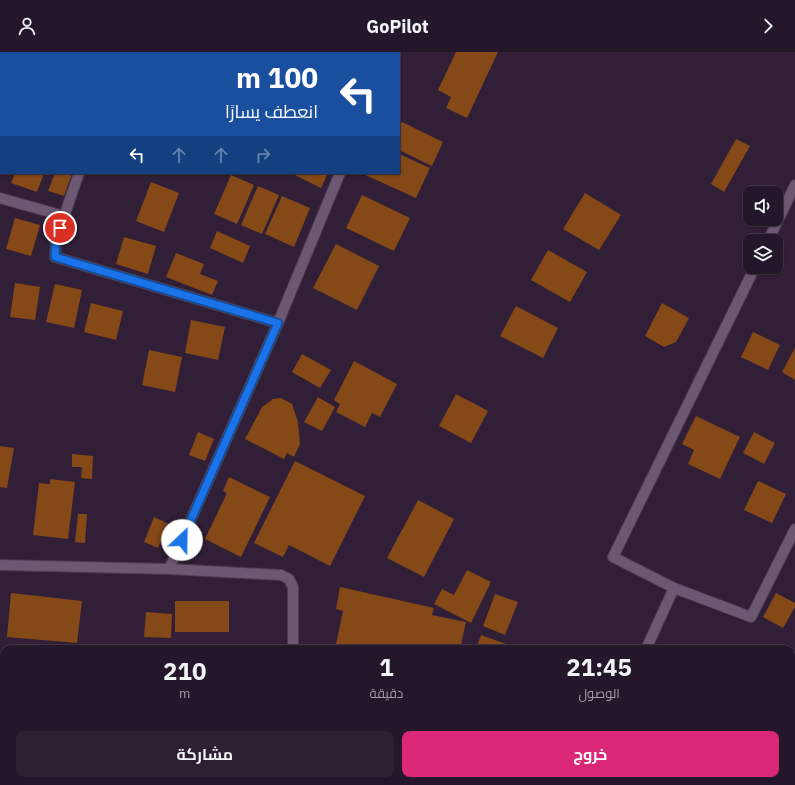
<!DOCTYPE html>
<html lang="ar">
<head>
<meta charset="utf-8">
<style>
	:root { --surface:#241729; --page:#2c2031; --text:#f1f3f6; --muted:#a39fa8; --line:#413646; --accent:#db2777 }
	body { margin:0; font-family:"IBM Plex Sans",Cairo,sans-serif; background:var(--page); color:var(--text); direction:rtl; height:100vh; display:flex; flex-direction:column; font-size:15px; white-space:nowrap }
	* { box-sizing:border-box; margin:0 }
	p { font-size:13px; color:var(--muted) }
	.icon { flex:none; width:22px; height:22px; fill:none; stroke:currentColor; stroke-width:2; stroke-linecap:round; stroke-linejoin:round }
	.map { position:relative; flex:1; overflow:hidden; direction:ltr }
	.sheet { position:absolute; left:0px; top:593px; width:795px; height:140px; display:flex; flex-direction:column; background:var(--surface); border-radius:12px 12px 0 0; box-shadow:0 1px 3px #0004,0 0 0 1px var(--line); direction:rtl }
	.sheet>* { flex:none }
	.hud { position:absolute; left:0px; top:0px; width:400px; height:122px; box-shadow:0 1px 3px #0004,0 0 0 1px var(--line); direction:rtl; background:#1a4fa0; color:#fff; overflow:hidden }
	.tools { position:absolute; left:743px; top:134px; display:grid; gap:8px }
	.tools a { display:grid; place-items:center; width:40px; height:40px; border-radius:8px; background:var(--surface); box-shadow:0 1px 3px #0004,0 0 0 1px var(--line); font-size:20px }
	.pin { position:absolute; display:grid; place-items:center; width:34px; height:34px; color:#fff; margin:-17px; border:2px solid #fff; border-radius:50%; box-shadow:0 1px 4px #0007 }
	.me { position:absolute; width:44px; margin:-22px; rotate:24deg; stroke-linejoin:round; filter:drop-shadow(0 0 3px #0008) }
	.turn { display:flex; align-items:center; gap:14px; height:84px; padding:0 16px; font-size:18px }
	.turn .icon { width:52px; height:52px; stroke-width:2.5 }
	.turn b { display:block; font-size:28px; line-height:34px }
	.lanes { display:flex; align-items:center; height:38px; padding:0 16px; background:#0003; justify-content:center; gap:20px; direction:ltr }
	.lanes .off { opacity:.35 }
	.eta { display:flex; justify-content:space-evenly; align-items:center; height:68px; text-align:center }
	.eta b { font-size:24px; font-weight:700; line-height:28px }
	.action { display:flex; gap:8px; margin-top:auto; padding:8px 16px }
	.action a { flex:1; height:46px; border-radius:8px; background:var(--accent); color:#fff; font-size:16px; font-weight:700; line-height:46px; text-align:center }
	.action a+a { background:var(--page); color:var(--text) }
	header { display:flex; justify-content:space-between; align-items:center; height:52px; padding:0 16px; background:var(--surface); font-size:18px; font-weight:700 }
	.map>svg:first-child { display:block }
	.building { fill:#854817 }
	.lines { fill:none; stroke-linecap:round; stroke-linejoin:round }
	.lane-casing { stroke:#4a3b4f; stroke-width:10 }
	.street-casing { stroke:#4a3b4f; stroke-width:12 }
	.lane { stroke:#6c5873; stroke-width:8 }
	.street { stroke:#6c5873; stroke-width:10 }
	.route-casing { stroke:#114b97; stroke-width:10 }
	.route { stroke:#1a73e8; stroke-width:7 }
</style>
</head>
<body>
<header><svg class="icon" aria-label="forward" viewBox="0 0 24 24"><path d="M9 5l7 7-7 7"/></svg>GoPilot<svg class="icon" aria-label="person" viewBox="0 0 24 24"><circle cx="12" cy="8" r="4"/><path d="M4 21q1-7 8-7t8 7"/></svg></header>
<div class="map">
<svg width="795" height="733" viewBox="0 0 795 733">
	<rect width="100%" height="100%" fill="#301f37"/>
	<!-- building -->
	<path class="building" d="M456,0h42l-31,66 -21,-10 5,-11 -13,-7z
		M402,70l41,20 -11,24 -33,-16v-23z
		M736,87l14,7 -26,46 -13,-8z
		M399,102l31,14 -14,30 -55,-25h38z
		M15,121h29l-7,19 -26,-9z
		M55,121h17l-8,23 -16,-5z
		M291,121h37l-7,15z
		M231,123l23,10 -17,39 -23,-10z
		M151,130l28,11 -15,39 -28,-11z
		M258,134l21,9 -17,39 -21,-9z
		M585,141l36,22 -22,35 -36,-21z
		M362,143l48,23 -16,33 -48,-23z
		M282,144l28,12 -16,39 -29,-13z
		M15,166l25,7 -9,31 -25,-7z
		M217,179l33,15 -7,17 -33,-15z
		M124,185l32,9 -8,28 -32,-10z
		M336,192l43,22 -22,44 -44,-22z
		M548,198l39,22 -17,30 -39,-22z
		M176,201l28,11 -4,10 18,7 -6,14 -46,-18z
		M15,231l25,4 -5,33 -25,-3z
		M55,232l27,6 -8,38 -28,-6z
		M91,251l32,8 -7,29 -32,-8z
		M662,251l27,15 -13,24 -12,5 -19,-11z
		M516,254l42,22 -15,30 -43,-22z
		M191,268l34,7 -7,33 -33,-7z
		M753,280l27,13 -12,25 -27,-13z
		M795,296v32l-13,-8z
		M149,298l33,7 -7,35 -33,-7z
		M302,302l29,16 -11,18 -28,-16z
		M354,309l43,23 -17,33 -8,-4 -7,14 -29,-15 4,-8 -6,-4z
		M456,342l32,17 -17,32 -32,-17z
		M318,345l17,10 -13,24 -18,-9z
		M281,346l11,6 6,18 2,22 -6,13 -7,-4 -3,6 -39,-20 17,-32 11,-8z
		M696,364l44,21 -20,42 -32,-15 6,-14 -12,-6z
		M198,380l16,7 -9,22 -16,-6z
		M754,380l21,11 -11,21 -21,-11z
		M0,394l14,2 -7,40 -7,-1z
		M72,402l21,2 -1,23 -11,-1 1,-11h-10z
		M295,409l70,35 -35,70 -41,-21 -6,12 -29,-14z
		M229,425l41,20 -29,60 -36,-18 22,-46 -4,-2z
		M50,427l25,3 -7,57 -35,-4 6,-52 11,1z
		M758,429l28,13 -14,29 -28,-13z
		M418,448l36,19 -30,58 -37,-19z
		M78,462h9l-2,29 -10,-1z
		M154,465l15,7 -11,24 -14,-6z
		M467,518l24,12 -20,41 -37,-19 8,-15 12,6z
		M340,535l94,21 -2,7 34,7 -6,27h-125l8,-38 -7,-2z
		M11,541l71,8 -5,42 -70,-6z
		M776,541l19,10v4l-12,21 -20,-11z
		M495,542l23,8 -13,33 -22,-9z
		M175,549h54v31h-54z
		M146,560l26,2 -1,24 -27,-1z
		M481,583l33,12v2h-38z
		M28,729h34v4h-34z
		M523,729h31l-2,4h-19z"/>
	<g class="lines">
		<!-- lane casing -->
		<g class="lane-casing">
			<path id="lane" d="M0,610h4
				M269,733v-4"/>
		</g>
		<!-- street casing -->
		<g class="street-casing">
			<path id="street" d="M390,1l1,-1
				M0,14h1
				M79,121l-23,67 -1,17 223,66
				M0,146l64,18
				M768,189l27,-56
				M0,513l169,4 112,6 8,4 4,8v62
				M169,517l109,-246 62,-150
				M674,536l-61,-31 142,-290
				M646,597l28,-61 77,29 44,-88
				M293,733v-4
				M582,733l1,-4"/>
		</g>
		<!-- lane -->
		<use href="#lane" class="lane"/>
		<!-- street -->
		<use href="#street" class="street"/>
	</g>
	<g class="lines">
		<!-- route casing -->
		<g class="route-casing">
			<path id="route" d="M60,176l-4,12 -1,17 223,66 -96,217"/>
		</g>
		<!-- route -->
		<use href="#route" class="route"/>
	</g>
</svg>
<div class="tools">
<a><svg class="icon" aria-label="sound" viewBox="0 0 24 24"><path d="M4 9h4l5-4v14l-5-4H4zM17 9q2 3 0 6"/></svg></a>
<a><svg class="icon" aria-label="layers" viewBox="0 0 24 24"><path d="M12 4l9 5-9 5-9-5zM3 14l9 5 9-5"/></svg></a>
</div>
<div class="pin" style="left:60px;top:176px;background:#d93025"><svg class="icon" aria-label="arrive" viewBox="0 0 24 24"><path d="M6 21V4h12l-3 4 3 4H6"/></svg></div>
<svg class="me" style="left:182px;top:488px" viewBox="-20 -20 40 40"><circle r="19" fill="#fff"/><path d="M0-13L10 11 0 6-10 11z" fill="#1a73e8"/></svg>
<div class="hud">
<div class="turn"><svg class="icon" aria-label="left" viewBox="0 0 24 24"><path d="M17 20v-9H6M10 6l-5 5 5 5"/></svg><div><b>100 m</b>انعطف يسارًا</div></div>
<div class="lanes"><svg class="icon" aria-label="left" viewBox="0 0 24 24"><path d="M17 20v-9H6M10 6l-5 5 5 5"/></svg><svg class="icon off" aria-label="ahead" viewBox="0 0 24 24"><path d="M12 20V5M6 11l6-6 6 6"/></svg><svg class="icon off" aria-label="ahead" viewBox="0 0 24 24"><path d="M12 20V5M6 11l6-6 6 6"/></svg><svg class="icon off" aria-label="right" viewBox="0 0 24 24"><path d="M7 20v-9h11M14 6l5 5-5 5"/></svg></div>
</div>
<section class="sheet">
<div class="eta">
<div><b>21:45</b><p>الوصول</p></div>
<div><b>1</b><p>دقيقة</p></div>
<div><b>210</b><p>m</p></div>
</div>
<div class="action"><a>خروج</a><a>مشاركة</a></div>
</section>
</div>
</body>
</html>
